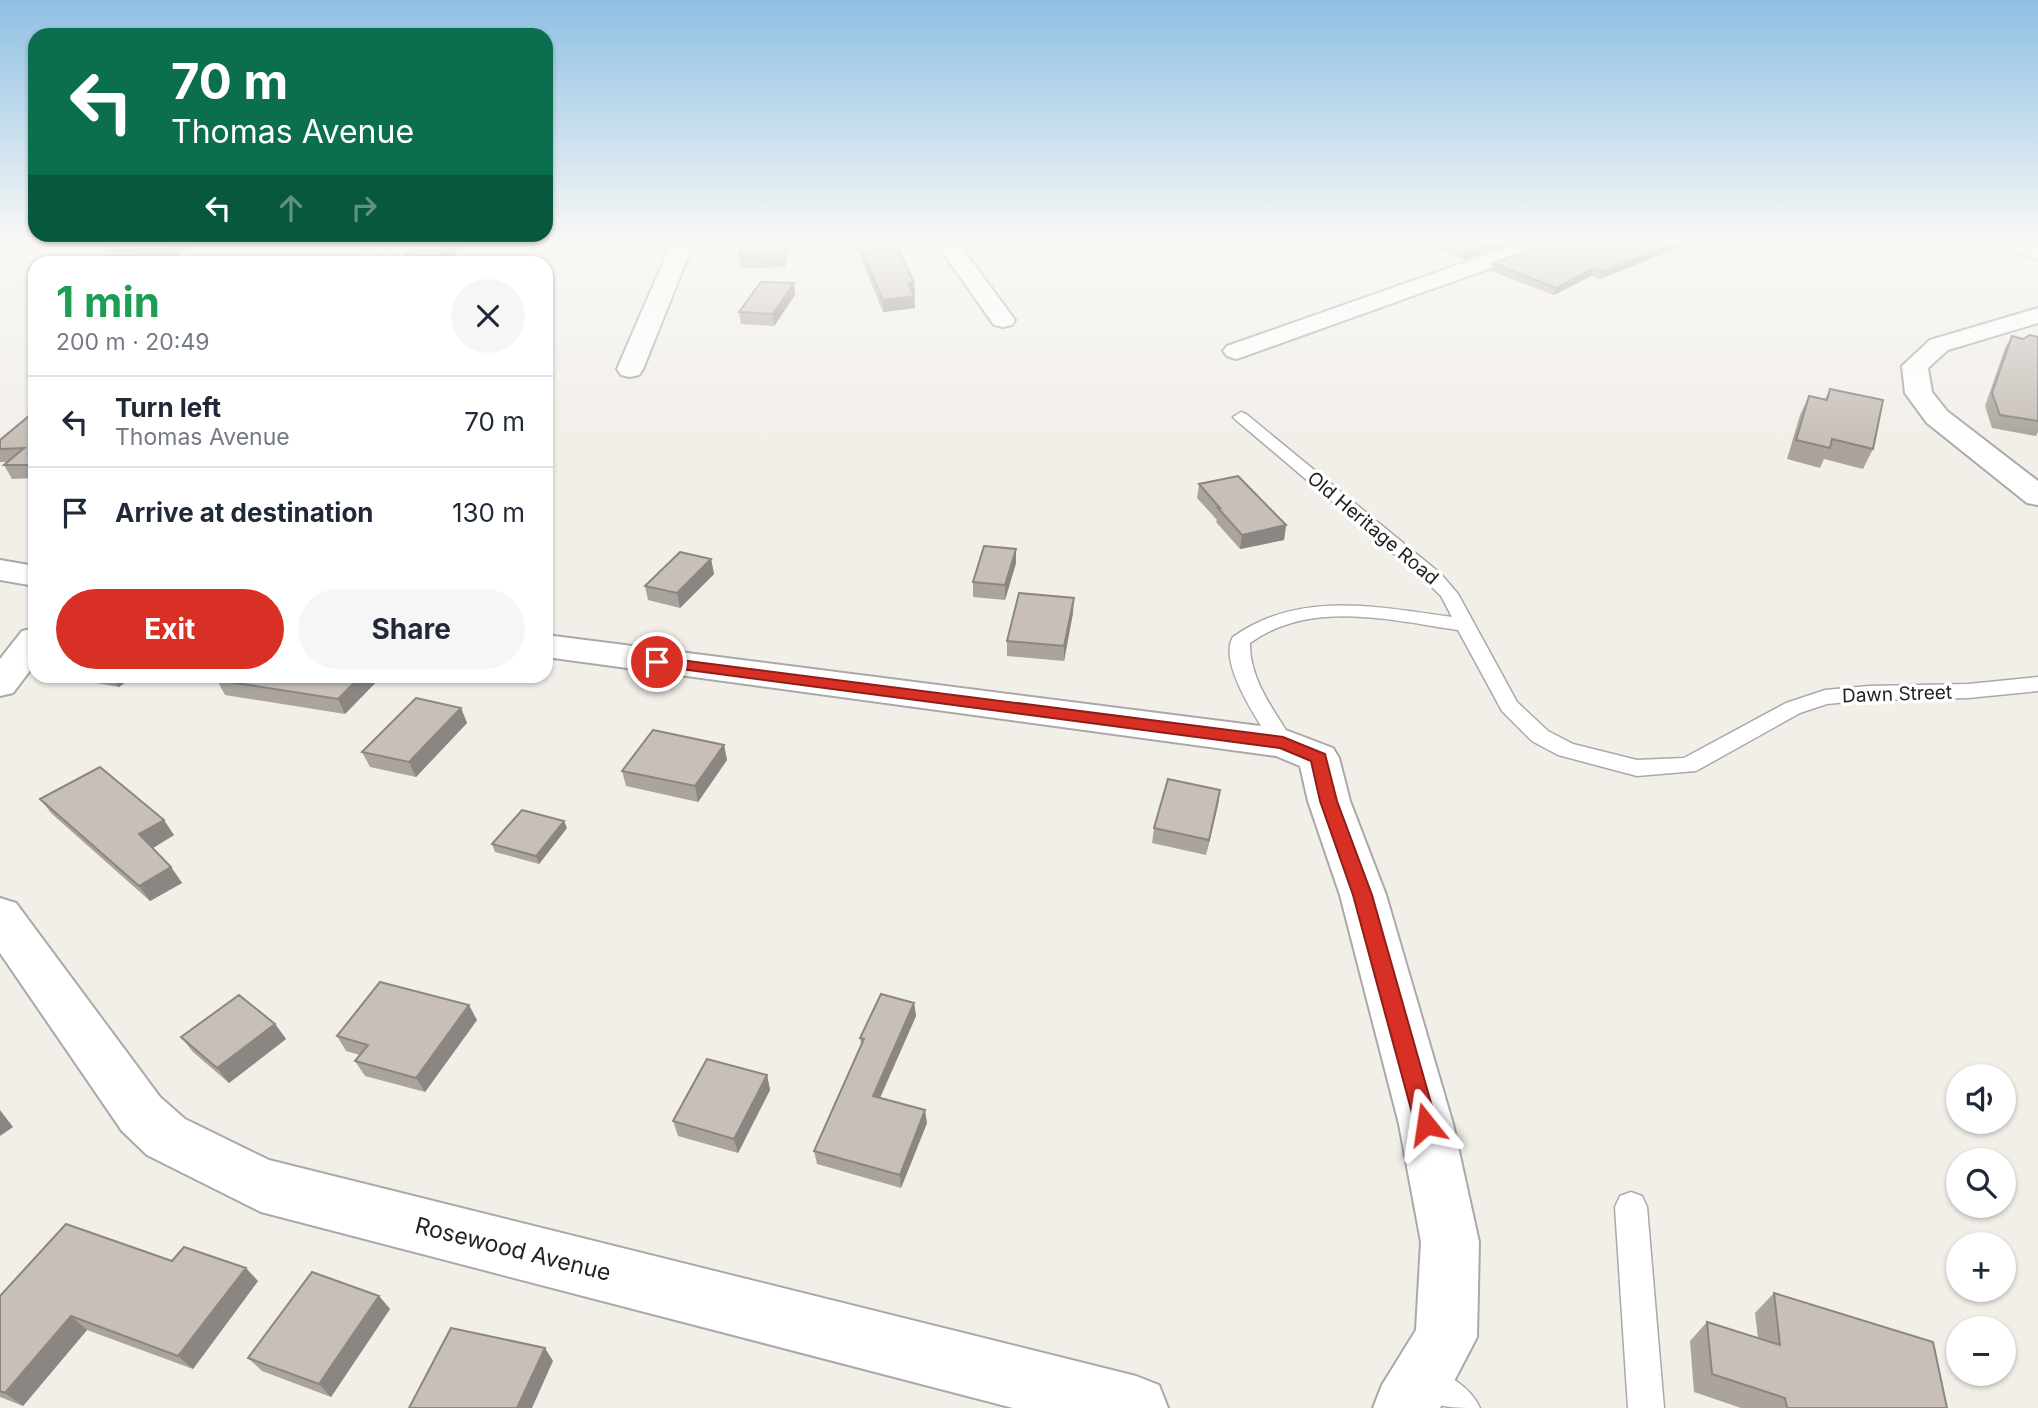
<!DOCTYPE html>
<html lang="en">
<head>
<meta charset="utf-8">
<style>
	:root { --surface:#fff; --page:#f6f6f7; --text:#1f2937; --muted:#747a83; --line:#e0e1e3; --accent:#d93025 }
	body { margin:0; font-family:Inter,sans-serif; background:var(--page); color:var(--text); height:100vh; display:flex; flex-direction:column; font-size:26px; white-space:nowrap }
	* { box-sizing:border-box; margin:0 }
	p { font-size:23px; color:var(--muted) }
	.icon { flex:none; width:38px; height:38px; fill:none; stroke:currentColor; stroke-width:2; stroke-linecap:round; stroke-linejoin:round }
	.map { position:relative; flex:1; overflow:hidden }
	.details { position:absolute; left:28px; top:256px; width:525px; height:427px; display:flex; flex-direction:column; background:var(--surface); border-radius:21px; box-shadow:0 2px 5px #0004 }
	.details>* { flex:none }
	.guide { position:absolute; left:28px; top:28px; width:525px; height:214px; border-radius:21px; box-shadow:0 2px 5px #0004; background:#0b6e4f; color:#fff; overflow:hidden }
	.buttons { position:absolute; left:1946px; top:1064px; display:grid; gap:14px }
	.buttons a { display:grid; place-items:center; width:70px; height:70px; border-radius:50%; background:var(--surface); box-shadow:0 2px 5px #0004; font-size:35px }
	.pin { position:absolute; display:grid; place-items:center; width:60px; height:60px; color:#fff; margin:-30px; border:4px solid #fff; border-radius:50%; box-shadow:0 2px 7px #0007 }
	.me { position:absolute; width:77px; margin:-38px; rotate:345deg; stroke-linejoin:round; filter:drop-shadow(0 0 5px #0008) }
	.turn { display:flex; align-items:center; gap:24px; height:147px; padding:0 28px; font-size:32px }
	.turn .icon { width:91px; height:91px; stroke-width:2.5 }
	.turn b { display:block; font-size:49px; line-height:60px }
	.lanes { display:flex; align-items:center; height:66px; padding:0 28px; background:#0003; justify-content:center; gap:35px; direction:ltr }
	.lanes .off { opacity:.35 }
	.round { display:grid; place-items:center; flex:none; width:74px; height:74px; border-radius:37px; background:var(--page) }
	.summary { display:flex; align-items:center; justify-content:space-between; height:119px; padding:0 28px }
	h1 { font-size:42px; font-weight:700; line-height:52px; color:#1e9e55 }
	.cta { display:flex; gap:14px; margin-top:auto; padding:14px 28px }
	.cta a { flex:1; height:80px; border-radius:42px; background:var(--accent); color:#fff; font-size:28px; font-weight:700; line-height:80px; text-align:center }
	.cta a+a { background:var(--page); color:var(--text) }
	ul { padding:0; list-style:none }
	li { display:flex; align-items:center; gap:21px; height:91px; padding:0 28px; border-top:2px solid var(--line) }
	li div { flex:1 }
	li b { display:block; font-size:26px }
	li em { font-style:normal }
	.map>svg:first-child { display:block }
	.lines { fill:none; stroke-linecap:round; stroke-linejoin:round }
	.lane-casing { stroke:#a9a9a9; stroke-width:3 }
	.street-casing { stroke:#a9a9a9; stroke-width:4 }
	.lane { fill:#fff; fill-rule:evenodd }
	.street { fill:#fff; fill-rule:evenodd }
	.wall { fill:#aba49e }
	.shaded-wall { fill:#8b8681 }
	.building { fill:#c7bfb8; stroke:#8b8681; stroke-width:2 }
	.route { fill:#d93025; stroke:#8d1f18; stroke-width:2 }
	.labels { text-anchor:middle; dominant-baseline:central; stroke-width:7; stroke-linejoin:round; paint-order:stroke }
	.street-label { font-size:19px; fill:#222; stroke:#fff }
	.near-street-label { font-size:23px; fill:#222; stroke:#fff }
</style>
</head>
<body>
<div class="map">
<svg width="2038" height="1408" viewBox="0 0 2038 1408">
	<rect width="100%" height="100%" fill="#f2efe9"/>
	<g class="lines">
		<!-- lane casing -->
		<g class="lane-casing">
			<path id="lane" d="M1241,412l5,2 195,160 17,20 59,108 31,29 25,13 64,16 47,-2 102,-55 39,-13 44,-4 99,-2 70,-7v14l-70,7 -99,2 -42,4 -27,9 -104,58 -59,5 -79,-21 -26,-14 -30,-30 -44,-81c-68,-10 -147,-31 -208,13 -1,37 26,70 44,100l-3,5 -8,2 -8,-2c-14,-23 -58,-85 -42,-111 65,-47 145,-30 219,-20l-11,-21 -14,-14 -191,-162 -3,-3z
				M1631,1192l11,4 5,11 17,201h-36l-13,-201 5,-11z
				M1424,1364c21,8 47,23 56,44 -31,0 -59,0 -73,-27l5,-12z"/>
		</g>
		<!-- street casing -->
		<g class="street-casing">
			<path id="street" d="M368,244h23l-16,18h-23z
				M671,244h22l-50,125 -4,6 -9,2 -9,-2 -4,-6z
				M937,244h22l56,76 -3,5 -9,2 -9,-2z
				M1517,244h30l-3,5 -299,107 -9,3 -9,-3 -4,-5 4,-5z
				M2006,244l32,1v15l-29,-11z
				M2038,308v15l-90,27 -20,18 4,24 15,19 91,70v24l-11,-2 -100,-80 -22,-30 -3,-27 28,-26z
				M0,560l35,6v20l-35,-6z
				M35,628v36l-22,29 -13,3v-37l22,-28z
				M546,635l737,94 50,19 6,10 11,43 36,94 67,229 26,118 -2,95 -37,71h-67l9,-23 34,-55 5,-88 -22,-118 -59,-229 -32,-94 -8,-35 -24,-10 -730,-99z
				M0,898l16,5 144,194 25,22 84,41 867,216 23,9 9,23h-155l-752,-196 -114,-57 -25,-24 -122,-178z"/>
		</g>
		<!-- lane -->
		<use href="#lane" class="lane"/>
		<!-- street -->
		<use href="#street" class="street"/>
	</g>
	<!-- wall -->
	<path class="wall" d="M192,244l-19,15 -64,2 -5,-11z
		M789,244l-4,23 -44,1 -2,-12z
		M855,244h41l18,39 1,12h-1l1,13 -32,4z
		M1423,244h87l-46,16z
		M1547,244h140l-87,35 -9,-3 -37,19 -63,-24 2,-8z
		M795,295l-21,31 -33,-2 -2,-12z
		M2012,336l11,3 15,-2v95l-2,4 -44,-8 -7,-22 20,-58z
		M1830,389l43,60 -10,20 -39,-10 -4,9 -33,-9 13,-44 9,-19 16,3z
		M35,411v67l-23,1 -8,-14 3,-3h-7v-22z
		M1199,484l87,41 -2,15 -44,9 -24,-27 1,-2 -20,-22z
		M711,559l3,15 -34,34 -32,-8 -3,-14z
		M1016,563l-11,37 -32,-3v-15z
		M1073,613l-9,48 -57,-5v-15z
		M71,676h63l-15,11 -46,-8z
		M380,678l-35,36 -120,-19 -8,-15z
		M461,708l6,15 -51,54 -46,-10 -8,-15z
		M724,745l3,15 -29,42 -72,-16 -4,-15z
		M1220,790l-2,15 -12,50 -54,-12 2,-15z
		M40,799l134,36 -22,13 19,19 11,16 -32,18 -98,-87z
		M567,828l-28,36 -44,-12 -3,-8z
		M914,1003l2,13 -36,82 47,25 -26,65 -84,-24 -3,-13 47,-107 -1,-6z
		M477,1020l-52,72 -60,-16 -10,-15 5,-6 -14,-4 -9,-15z
		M275,1024l11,15 -57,44 -36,-31 -12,-15z
		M767,1075l3,15 -32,63 -60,-17 -5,-15z
		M258,1281l-65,88 -106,-39 -64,76 -23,-9v-101z
		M1774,1293l173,115h-206l-47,-16 -4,-51 17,-19 51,16 -3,-25z
		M379,1296l11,13 -59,88 -69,-26 -14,-13z"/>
	<!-- shaded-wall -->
	<path class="shaded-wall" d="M174,244h18l-19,15 -5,-10z
		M450,244h13l-15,18h-13z
		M786,244h3l-4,23 -2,-12z
		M1492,244h18l-46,16 2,-7z
		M1673,244h14l-87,35 2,-7z
		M1593,269l-2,7 -37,19 2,-7z
		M794,283l1,12 -21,31 -1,-12z
		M908,283h6l1,12h-6z
		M914,296l1,12 -32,4v-12z
		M549,310l3,11 -6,9v-15z
		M547,389l3,13 -4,7v-19z
		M1286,525l-2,15 -44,9 2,-14z
		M1016,549v14l-11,37v-15z
		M711,559l3,15 -34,34 -3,-15z
		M1074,598l-1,15 -9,48v-15z
		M111,676h23l-15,11z
		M361,676h18l1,2 -35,36 -7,-15z
		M461,708l6,15 -51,54 -7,-15z
		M724,745l3,15 -29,42 -3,-16z
		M1220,790l-2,15 -12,50 3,-15z
		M164,820l10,15 -24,15 -11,-16z
		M564,821l3,7 -28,36 -3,-8z
		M171,867l11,16 -32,18 -11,-15z
		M914,1003l2,13 -41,93 -2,-13z
		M469,1005l8,15 -52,72 -9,-14z
		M275,1024l11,15 -57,44 -12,-15z
		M767,1075l3,15 -32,63 -4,-14z
		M0,1110l13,17 -13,9z
		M925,1110l2,13 -26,65 -1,-13z
		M246,1268l12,13 -65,88 -15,-13z
		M379,1296l11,13 -59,88 -12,-13z
		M71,1316l16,14 -64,76 -18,-13z
		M545,1348l8,13 -21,47h-15z"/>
	<!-- building -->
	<path class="building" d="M115,244h59l-6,5 -64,1z
		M417,244h33l-15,18h-35z
		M743,244h43l-3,11 -44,1z
		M859,244h37l18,39h-6l6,13 -31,4z
		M1442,244h50l-26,9z
		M1547,244h126l-71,28 -9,-3 -37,19 -63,-25z
		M761,282l33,1 -21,31 -34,-2z
		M2030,335l8,2v84l-38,-6 -8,-22 20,-57 11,3z
		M1830,389l53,11 -10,49 -41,-10 -2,9 -34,-8 13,-44 18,4z
		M35,411v54h-31l20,-17 -24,1v-9z
		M1238,476l48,49 -44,10 -24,-27h2l-21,-24z
		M984,546l32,3 -11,36 -32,-3z
		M680,552l31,7 -34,34 -32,-7z
		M1019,593l55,5 -10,48 -57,-5z
		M222,676h139l-23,23 -121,-19z
		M416,698l45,10 -52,54 -47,-10z
		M653,730l71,15 -29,41 -73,-15z
		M100,767l64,53 -25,14 32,33 -32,19 -99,-87z
		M1168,779l52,11 -11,50 -55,-12z
		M522,810l42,11 -28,35 -44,-12z
		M380,982l89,23 -53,73 -61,-17 13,-16 -31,-9z
		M881,994l33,9 -41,93 52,14 -25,65 -86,-24 50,-112 -4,-1z
		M239,995l36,29 -58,44 -36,-31z
		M707,1059l60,16 -33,64 -61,-18z
		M66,1224l106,37 12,-14 62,21 -68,88 -107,-40 -66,77 -5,-2v-95z
		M312,1272l67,24 -60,88 -71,-26z
		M1774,1293l159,49 14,66h-160l-2,-10 -73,-24 -5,-52 73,23z
		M451,1328l94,20 -28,60h-108z"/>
	<!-- sky -->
	<linearGradient id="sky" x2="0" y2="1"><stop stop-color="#8fc0e4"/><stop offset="0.55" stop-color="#f9f8f5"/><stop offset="1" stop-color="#f9f8f5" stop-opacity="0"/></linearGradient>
	<rect width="2038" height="441" fill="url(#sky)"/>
	<!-- route -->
	<path class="route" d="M657,657l626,80 42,17 12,47 35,94 65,229 -3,8 -8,3 -8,-3 -3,-8 -62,-229 -33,-94 -9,-40 -31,-13 -629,-83 -2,-3 2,-4z"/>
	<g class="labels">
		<!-- street labels -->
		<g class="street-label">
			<text transform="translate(1373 528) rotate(40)">Old Heritage Road</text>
			<text transform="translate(1897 694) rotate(-2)">Dawn Street</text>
		</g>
		<!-- near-street labels -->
		<g class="near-street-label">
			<text transform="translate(513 1249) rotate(14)">Rosewood Avenue</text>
		</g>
	</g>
</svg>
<div class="buttons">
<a><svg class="icon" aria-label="sound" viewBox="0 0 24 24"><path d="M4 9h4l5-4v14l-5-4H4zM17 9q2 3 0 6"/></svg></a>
<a><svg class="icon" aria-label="search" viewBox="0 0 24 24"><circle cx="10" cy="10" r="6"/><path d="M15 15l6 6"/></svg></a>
<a>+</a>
<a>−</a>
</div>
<div class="pin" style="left:657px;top:662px;background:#d93025"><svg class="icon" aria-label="arrive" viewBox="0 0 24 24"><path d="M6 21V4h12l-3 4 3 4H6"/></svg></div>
<svg class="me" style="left:1426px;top:1124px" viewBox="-20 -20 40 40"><path d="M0-17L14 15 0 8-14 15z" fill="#d93025" stroke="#fff" stroke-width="4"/></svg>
<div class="guide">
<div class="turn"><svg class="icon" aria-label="left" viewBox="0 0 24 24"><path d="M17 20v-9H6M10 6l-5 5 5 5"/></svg><div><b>70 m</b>Thomas Avenue</div></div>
<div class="lanes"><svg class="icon" aria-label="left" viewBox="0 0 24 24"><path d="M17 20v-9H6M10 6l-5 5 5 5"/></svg><svg class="icon off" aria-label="ahead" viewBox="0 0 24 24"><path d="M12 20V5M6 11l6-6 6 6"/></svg><svg class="icon off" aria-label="right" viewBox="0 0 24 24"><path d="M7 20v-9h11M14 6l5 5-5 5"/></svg></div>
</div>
<section class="details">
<div class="summary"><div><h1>1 min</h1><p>200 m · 20:49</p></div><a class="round"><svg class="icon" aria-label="close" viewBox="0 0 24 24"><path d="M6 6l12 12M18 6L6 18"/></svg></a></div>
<ul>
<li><svg class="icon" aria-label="left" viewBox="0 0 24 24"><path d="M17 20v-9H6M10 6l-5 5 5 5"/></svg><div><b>Turn left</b><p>Thomas Avenue</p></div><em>70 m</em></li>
<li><svg class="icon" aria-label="arrive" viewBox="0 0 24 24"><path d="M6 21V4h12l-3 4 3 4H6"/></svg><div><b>Arrive at destination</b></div><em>130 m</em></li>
</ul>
<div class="cta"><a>Exit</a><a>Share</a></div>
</section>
</div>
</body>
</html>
